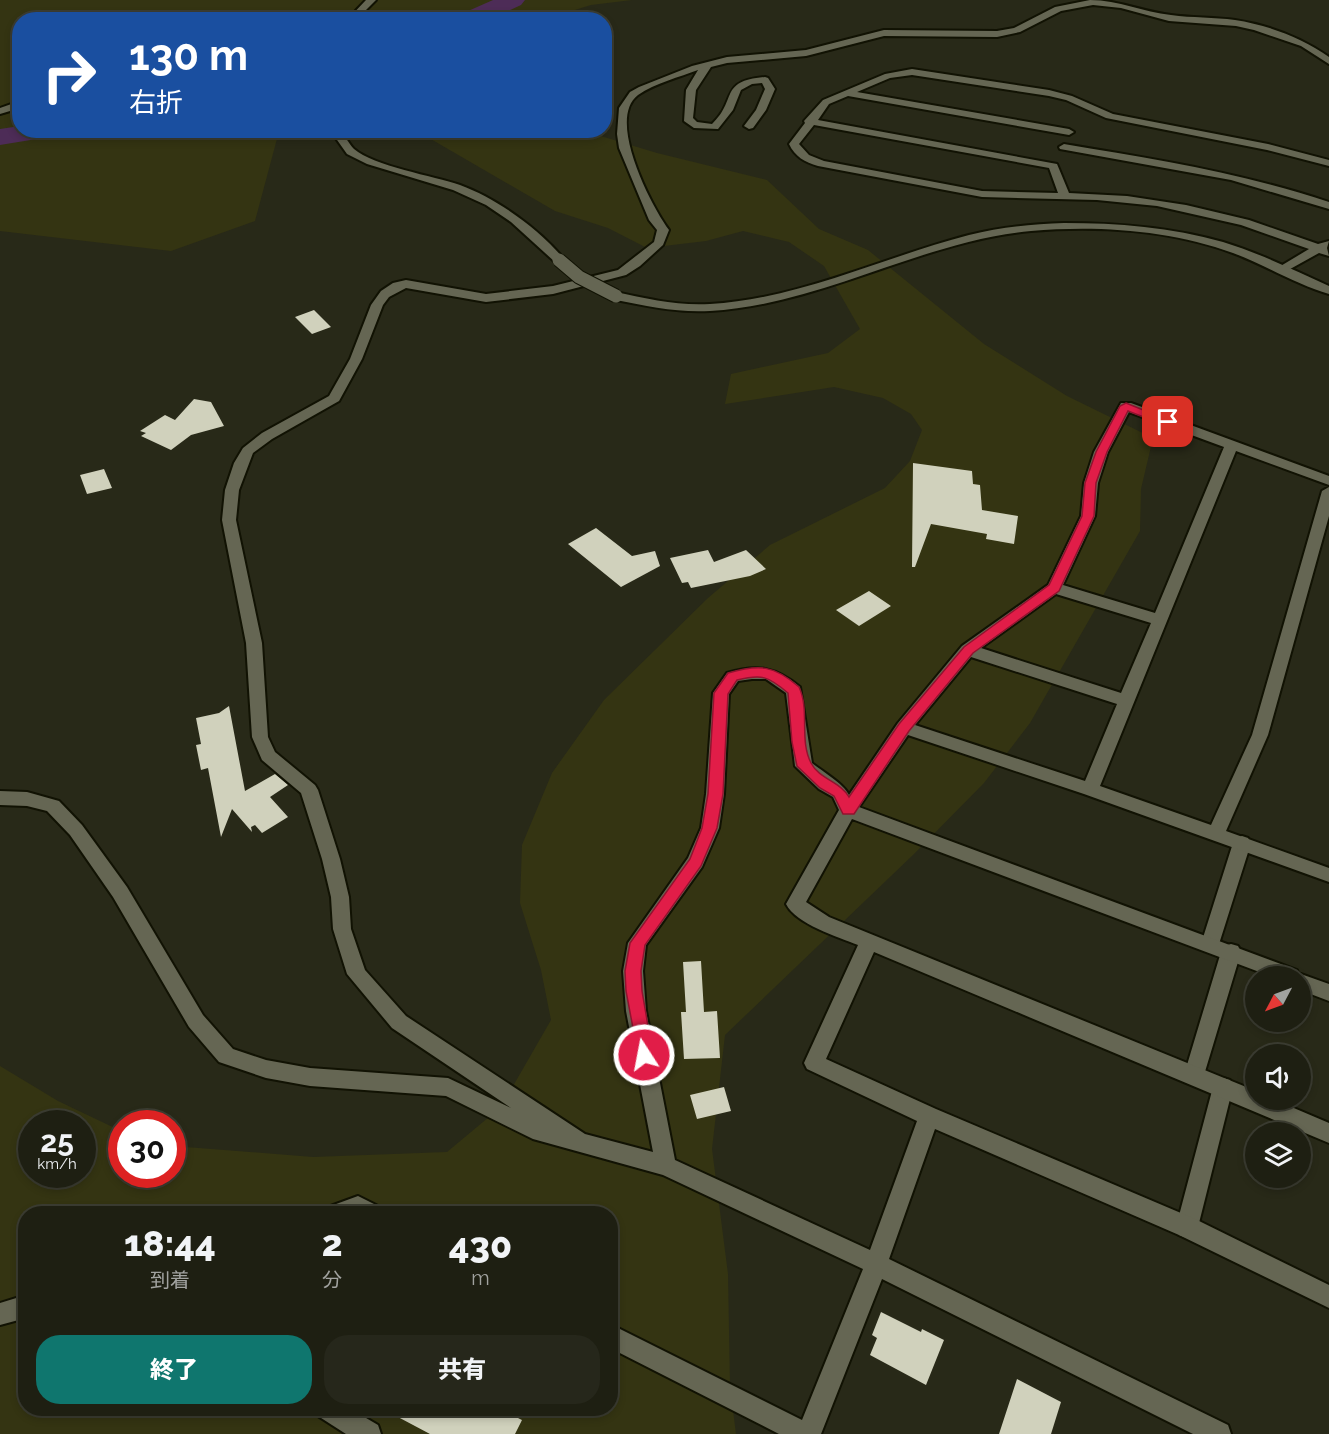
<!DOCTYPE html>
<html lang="ja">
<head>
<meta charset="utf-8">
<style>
	:root { --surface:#1e1f12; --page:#26271b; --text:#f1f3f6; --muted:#a1a29f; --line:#3c3d32; --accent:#0f766e }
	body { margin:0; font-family:Raleway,"Noto Sans JP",sans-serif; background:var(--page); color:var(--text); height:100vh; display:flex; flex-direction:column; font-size:22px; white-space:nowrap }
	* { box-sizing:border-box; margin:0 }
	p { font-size:20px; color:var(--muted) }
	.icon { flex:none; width:33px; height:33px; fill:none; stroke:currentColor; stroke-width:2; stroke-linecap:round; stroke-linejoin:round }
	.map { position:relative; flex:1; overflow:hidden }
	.side { position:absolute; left:18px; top:1206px; width:600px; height:210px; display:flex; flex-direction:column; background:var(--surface); border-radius:24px; box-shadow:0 3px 9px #0003,0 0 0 2px var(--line) }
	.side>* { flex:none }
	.banner { position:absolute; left:12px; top:12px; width:600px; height:126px; border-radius:24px; box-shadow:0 3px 9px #0003,0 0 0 2px var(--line); background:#1a4fa0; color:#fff; overflow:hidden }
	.needle { width:39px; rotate:229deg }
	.fabs { position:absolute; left:1245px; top:966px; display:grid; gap:12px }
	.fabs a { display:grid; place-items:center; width:66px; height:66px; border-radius:50%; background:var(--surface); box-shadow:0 3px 9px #0003,0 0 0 2px var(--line); font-size:30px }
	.speed { position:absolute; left:18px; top:1110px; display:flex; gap:12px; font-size:30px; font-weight:700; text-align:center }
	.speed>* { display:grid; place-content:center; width:78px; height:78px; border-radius:50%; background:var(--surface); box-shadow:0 3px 9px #0003,0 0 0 2px var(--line); line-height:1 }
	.speed small { font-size:15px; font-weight:400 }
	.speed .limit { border:9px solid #d22; background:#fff; color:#111 }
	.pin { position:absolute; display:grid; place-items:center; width:51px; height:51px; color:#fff; margin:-26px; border-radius:12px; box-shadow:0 3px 9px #0006 }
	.me { position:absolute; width:66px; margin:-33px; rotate:349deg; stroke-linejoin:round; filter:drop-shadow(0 0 4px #0008) }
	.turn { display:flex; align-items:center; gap:21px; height:126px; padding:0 18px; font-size:27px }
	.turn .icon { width:78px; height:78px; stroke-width:2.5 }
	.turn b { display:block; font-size:42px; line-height:51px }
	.eta { display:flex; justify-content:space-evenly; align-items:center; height:102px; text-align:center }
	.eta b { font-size:36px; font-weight:800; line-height:42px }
	.action { display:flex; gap:12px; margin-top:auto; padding:12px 18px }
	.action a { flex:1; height:69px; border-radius:24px; background:var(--accent); color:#fff; font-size:24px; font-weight:800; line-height:69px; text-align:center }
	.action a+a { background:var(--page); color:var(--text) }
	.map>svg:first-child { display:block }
	.green { fill:#343412; fill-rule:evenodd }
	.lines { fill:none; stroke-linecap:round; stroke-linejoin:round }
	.river { fill:#4d2c57; fill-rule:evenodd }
	.building { fill:#d0d1bc }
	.pedestrian-casing { stroke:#111203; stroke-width:4 }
	.minor-casing { stroke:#111203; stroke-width:4 }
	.tertiary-casing { stroke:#111203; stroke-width:4 }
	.pedestrian { fill:#656653; fill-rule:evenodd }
	.minor { fill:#656653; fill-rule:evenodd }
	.tertiary { fill:#656653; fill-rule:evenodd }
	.tertiary-bridge-casing { stroke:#111203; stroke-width:15; stroke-linecap:butt }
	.tertiary-bridge { stroke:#656653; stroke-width:13 }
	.route { fill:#e11d48; stroke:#92132f; stroke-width:1.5 }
</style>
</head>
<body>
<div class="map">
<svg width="1329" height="1434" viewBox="0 0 1329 1434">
	<rect width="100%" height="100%" fill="#282918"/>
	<!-- green -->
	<path class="green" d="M0,0h632l-41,5 -49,15h-522v110l274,1 -16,4 -23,86 -84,30 -171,-20z
		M417,131h167l73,22 110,27 52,49 49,21 116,94 83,52 86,42 -12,51 -1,42 -110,192 -46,60 -70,71 -189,181 -13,114 16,125 2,112 6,48h-736v-368l58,35 63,30 1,43h50l1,-28 140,11 134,-5 54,-45 50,-87 -10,-50 -21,-67 2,-58 30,-72 52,-73 104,-102 62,-53 115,-57 25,-27 12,-31 -11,-16 -28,-16 -49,-11 -109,17 6,-30 97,-21 32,-24 -36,-63 -35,-24 -46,-11 -37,10 -59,7 -39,-20 -53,-17zM32,1124h50v50h-50zM26,1214h584v194h-584z"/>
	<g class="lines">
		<!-- river -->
		<path class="river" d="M493,0h32l-4,5 -33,15h-32l3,-5z
			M20,126v4h39l-4,6 -55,9v-16z"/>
	</g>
	<!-- building -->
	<path class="building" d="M314,310l17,17 -19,7 -17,-17z
		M194,399l17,3 13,24 -33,9 -20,15 -30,-14 5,-3 -6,-2 25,-16 10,5z
		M913,463l59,8 1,13 7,1 2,25 36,6 -4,28 -28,-5 1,-5 -56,-10 -16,43h-3z
		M104,469l8,19 -25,6 -7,-19z
		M596,528l36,28 23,-5 5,15 -39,21 -53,-43z
		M708,550l6,12 32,-12 20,19 -16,7 -59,12 -3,-6 -6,1 -12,-25z
		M869,591l22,15 -32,20 -23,-16z
		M229,706l16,85 30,-17 13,11 -18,12 18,20 -26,16 -7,-8 -4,2 1,5 -20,-23 -11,28 -13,-69 -7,2 -5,-25 5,-1 -5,-26 23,-5z
		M701,961l3,51 13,-1 3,47 -36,1 -3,-47h5l-3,-50z
		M724,1087l7,24 -34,8 -7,-24z
		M881,1312l40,20 1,-3 22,11 -18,45 -56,-30 7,-17 -5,-3z
		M1017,1379l44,23 -10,32h-52z
		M381,1408h117l24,12 -7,14h-85z"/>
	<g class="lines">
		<!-- pedestrian casing -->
		<g class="pedestrian-casing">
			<path id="pedestrian" d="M1242,836l6,2 3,5 -32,101 -2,6 -7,2 -7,-2 -2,-6 32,-101 3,-5z
				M1231,944l7,2 3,6 -37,123 -3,6 -7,3 -7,-3 -3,-6 37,-123 3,-6z
				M1223,1078l7,2 3,7 -35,140 -3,8 -8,3 -8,-3 -3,-8 37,-140 3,-7z"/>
		</g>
		<!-- minor casing -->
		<g class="minor-casing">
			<path id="minor" d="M366,0h10l-20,20h-9z
				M1090,0c29,0 53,12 81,15 21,3 43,2 64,5 33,5 67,18 94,37v7l-28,-18 -47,-16 -18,-4 -67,-5 -48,-13 -28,-3 -32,6 -41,21 -23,5 -113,-1 -78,20 -79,7 -16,4 -15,23 -3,28 4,4 15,2c26,-24 6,-43 53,-47l3,1 7,11 -9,21 -13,18 -4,1 -5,-3 12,-16 9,-21 -3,-6 -10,1 -11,6 -8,20 -15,19 -24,-1 -10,-7 2,-31 12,-20c-18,7 -43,13 -60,25 -32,24 13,111 31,135l-6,15 -23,21 -14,9 -73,19 -67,8 -80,-14 -17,9 -6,8 -21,54 -23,42 -67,38 -19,14 -14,37 -3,30 26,123 6,94 7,15 40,33 3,5 22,69 9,38 2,32 14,41 41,46 179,118 68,18 -27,-141 -3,-40 5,-28 60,-85 13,-30 5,-34 7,-101 14,-20c30,-9 49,-6 73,14l12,76c11,9 31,20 37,32l49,-72 64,-77 86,-61 33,-69 3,-33 10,-31 27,-49h10l198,73v9l-93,-34 -136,335 111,39 41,-90 70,-244 7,-4v29l-61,219 -42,96 103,37v14l-245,-88 -176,-59 -49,72 438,163 1,3 31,11v17l-29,-11v-14h-30l-418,-157 -46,83 23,15 427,174v9h19l54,23v20l-455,-191 -48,107 110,50 259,110 134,66v23l-150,-73 -244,-106 -46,130 339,166 3,9h-38l-311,-155 -61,155h-42l-169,-86v-24l192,96 61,-151 -200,-94 -130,-36 -87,-43 -136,-10 -44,-8 -47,-16 -30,-35 -76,-130 -43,-62 -23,-24 -20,-5 -27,-1v-14l27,1 32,9 23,24 45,62 76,128 30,34 33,11 44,8 138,10 63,30 -119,-80 -45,-54 -14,-45 -2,-32 -9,-38 -21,-66 -39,-33 -10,-23 -6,-94 -24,-123 3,-30 9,-27 9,-15 19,-15 67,-37 21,-37 21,-54 10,-14 12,-8 13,-3 80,14 67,-8 65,-16 36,-28 3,-12 -8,-10 -30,-72 -2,-14 2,-26 11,-16 9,-5 53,-21 35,-9 79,-7 78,-20 113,1 17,-3 41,-21zM1129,412l95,35 -69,166 -92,-28 32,-69 3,-33 10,-31zM1056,594l95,29 -30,70 -140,-45zM971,657l146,47 -32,77 -170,-56zM752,679h14l20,14 9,73 24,23 14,8 6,13 -53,94c10,20 52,33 72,41l-54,118 3,6 110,52 -47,129 -195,-90 -29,-149 -3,-40 3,-26 56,-78 17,-39 5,-34 5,-100 9,-13z
				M912,69l137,21 23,6 41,18 155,30 61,16v6l-62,-16 -161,-32 -40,-18 -17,-4 -137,-21 -22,3 -33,14 212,37 5,3 -5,3 -221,-39 -19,8 -11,16 239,44 12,29 58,3 59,9 63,15 69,24 11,-3 -2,7 2,8 -10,-3 -36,20 -6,-4 2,-2 30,-18 -68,-24 -84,-19 -60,-6 -115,-3 -164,-31c-13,-4 -23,-9 -29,-22l16,-21 -1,-2 19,-21 62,-26zM814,125l235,43 9,25 -76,-2 -158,-30 -15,-6 -10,-11z
				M20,101v7l-20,6v-6z
				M1064,144c90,15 179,29 265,58v7l-98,-29 -171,-31 -1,-2z
				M358,1196l22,11 3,7h-58l3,-7z
				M26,1295v23l-26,7v-22z
				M314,1408h35l29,17 3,9h-35l-28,-18z"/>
		</g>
		<!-- tertiary casing -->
		<g class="tertiary-casing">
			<path id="tertiary" d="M330,130h11c4,6 8,14 13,19 19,17 80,27 106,36 38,14 79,44 105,75l-6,3 -4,-1 -44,-40 -25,-17 -33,-15 -86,-26 -20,-10z
				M1064,223c54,0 107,4 159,19 36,11 71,28 106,44v8c-30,-8 -66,-30 -96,-41 -63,-23 -136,-28 -202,-22 -110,10 -210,74 -321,80 -32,2 -63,-5 -94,-11l-6,-4 6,-4c31,7 63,14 94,12 89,-5 174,-47 259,-69 31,-8 63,-11 95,-12z"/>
		</g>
		<!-- pedestrian -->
		<use href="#pedestrian" class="pedestrian"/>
		<!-- minor -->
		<use href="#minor" class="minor"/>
		<!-- tertiary -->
		<use href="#tertiary" class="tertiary"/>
		<!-- tertiary-bridge casing -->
		<g class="tertiary-bridge-casing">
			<path id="tertiary-bridge" d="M559,260l20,17 37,19"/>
		</g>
		<!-- tertiary-bridge -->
		<use href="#tertiary-bridge" class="tertiary-bridge"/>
	</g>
	<!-- route -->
	<path class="route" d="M1126,403l47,19 -5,4 -4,-1 -36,-14 -21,41 -11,31 -2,33 -35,75 -86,62 -64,78 -55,83h-11l-9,-18 -14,-8 -23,-22 -5,-24 -4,-49c-20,-17 -26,-19 -51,-13l-9,14 -5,100 -6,34 -16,38 -56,79 -4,26 1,20 11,64 -3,5 -6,3 -5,-3 -13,-69 -1,-20 5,-28 60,-84 12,-31 6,-34 6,-101 14,-20c31,-9 46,-8 71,14 11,23 0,53 12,76 8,16 30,19 38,34l50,-73 65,-77 85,-62 33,-69 3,-33 11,-31 24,-46z"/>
</svg>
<div class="fabs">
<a><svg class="needle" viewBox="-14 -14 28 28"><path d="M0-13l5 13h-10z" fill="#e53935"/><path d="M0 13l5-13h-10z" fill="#a1a29f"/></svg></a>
<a><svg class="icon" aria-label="sound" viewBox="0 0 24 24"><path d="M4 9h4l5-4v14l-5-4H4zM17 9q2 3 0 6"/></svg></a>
<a><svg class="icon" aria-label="layers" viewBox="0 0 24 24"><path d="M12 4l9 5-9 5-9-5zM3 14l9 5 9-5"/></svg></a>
</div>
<div class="speed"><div>25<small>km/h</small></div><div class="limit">30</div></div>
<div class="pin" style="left:1168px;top:422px;background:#d93025"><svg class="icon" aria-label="arrive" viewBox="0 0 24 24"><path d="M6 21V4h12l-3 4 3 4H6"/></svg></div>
<svg class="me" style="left:644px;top:1055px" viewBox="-20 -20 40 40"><circle r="17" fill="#e11d48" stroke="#fff" stroke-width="3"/><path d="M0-11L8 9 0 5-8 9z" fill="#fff"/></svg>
<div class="banner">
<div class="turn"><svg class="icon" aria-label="right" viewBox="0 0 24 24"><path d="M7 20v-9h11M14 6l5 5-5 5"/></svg><div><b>130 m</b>右折</div></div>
</div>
<section class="side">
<div class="eta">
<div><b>18:44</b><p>到着</p></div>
<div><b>2</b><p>分</p></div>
<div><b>430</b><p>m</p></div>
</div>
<div class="action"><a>終了</a><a>共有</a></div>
</section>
</div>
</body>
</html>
